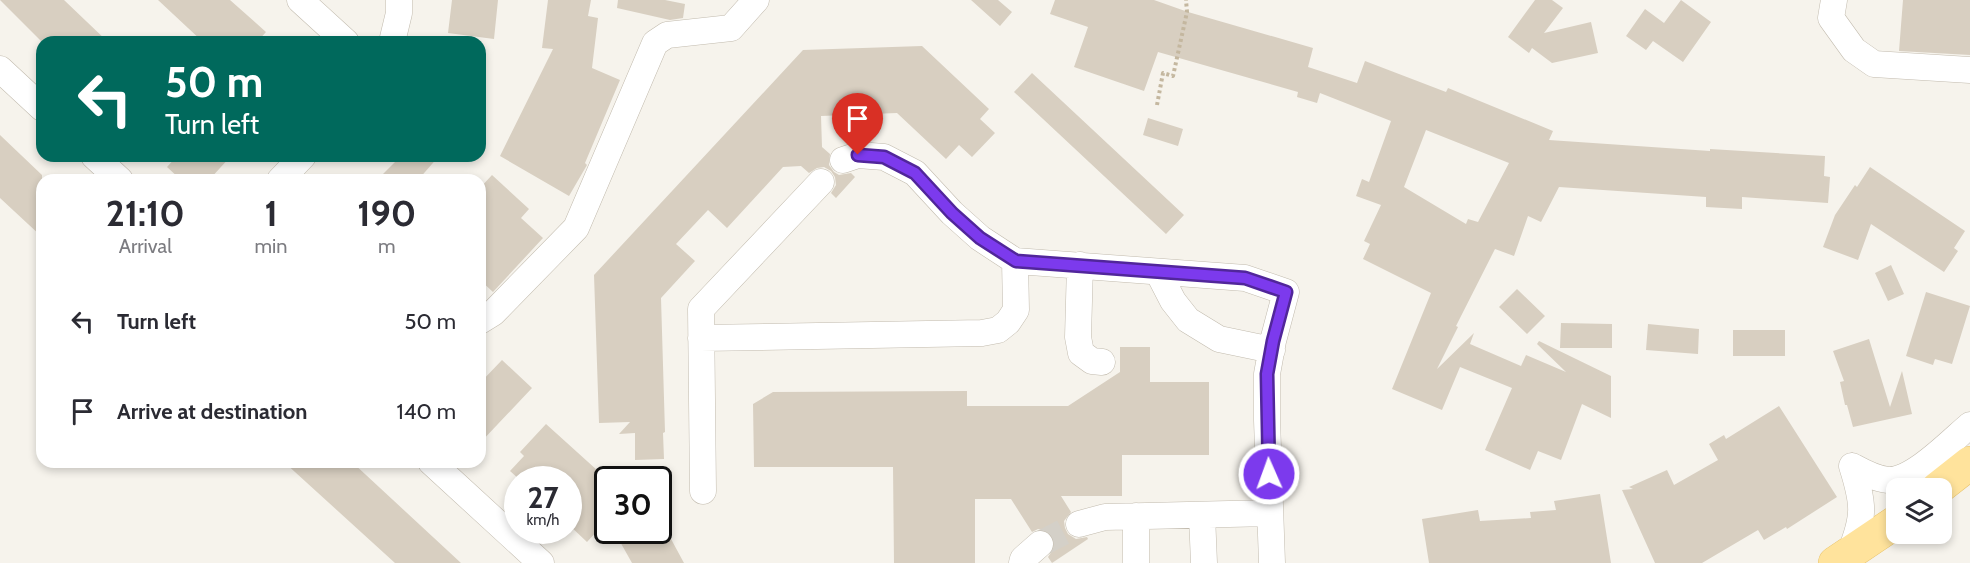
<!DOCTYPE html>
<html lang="en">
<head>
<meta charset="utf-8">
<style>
	:root { --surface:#fff; --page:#f2f2f3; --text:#2b2b33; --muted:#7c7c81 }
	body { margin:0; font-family:Cabin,sans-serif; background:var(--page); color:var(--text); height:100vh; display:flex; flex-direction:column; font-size:22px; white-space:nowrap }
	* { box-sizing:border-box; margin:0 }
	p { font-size:20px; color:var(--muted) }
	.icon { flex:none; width:33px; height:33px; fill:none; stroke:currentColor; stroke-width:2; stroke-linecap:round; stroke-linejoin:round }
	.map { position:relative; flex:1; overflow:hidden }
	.sheet { position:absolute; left:36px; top:174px; width:450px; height:294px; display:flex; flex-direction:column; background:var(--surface); border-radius:18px; box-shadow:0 3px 9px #0003 }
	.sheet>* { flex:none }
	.hud { position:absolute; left:36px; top:36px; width:450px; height:126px; border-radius:18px; box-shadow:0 3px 9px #0003; background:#00695c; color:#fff; overflow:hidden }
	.fabs { position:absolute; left:1886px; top:478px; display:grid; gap:12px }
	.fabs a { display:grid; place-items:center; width:66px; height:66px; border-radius:12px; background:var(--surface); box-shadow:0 3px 9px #0003; font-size:30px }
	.speed { position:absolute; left:504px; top:466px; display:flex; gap:12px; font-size:30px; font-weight:700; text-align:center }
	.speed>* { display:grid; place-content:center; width:78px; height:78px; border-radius:50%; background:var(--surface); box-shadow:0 3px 9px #0003; line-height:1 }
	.speed small { font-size:15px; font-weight:400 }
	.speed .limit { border:3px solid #111; border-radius:9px; background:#fff; color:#111 }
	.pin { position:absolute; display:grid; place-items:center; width:51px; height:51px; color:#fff; margin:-62px -26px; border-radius:50% 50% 50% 0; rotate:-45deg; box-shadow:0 0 6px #0007 }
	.pin .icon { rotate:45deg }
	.me { position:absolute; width:66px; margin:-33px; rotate:358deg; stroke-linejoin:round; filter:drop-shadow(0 0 4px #0008) }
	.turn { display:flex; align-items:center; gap:21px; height:126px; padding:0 30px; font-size:27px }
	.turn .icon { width:78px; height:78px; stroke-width:2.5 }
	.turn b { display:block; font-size:42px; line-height:51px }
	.eta { display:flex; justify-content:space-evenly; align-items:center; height:102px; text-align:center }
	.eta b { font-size:36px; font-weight:700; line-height:42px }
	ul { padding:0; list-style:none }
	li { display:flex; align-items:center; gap:18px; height:90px; padding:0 30px }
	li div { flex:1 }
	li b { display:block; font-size:22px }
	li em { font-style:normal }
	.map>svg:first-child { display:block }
	.building { fill:#d8cfc1; fill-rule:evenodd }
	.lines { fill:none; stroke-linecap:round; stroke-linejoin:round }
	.minor-tunnel { stroke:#d4d0c8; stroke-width:26; stroke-dasharray:26 13; stroke-linecap:butt }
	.minor-casing { stroke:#c2bbae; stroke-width:27 }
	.major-casing { stroke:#e6c16a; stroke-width:34 }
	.path { stroke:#c4b79f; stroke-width:4; stroke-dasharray:3 3; stroke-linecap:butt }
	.minor { stroke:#fff; stroke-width:26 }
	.major { stroke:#ffe39c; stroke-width:33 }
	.route-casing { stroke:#51269a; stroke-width:15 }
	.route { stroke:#7c3aed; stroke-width:10 }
</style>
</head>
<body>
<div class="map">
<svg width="1970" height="563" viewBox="0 0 1970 563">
	<rect width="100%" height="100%" fill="#f6f3ec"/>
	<!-- building -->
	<path class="building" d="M0,0h64l44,42h-66z
		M158,0h72l36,32 -9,10h-54z
		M452,0h46l-4,39 -46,-6z
		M548,0h43l-3,16 10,2 -6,50 28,12 -35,83 2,2 -18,31 -69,-40 53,-107 -11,-1z
		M618,0h47l20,4 -2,14 -13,2 -53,-12z
		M971,0h27l14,12 -12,14z
		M1055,0h99l34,12 125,36 -5,19 49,16 8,-22 81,31 2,-4 105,43 -4,9 161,11v-2l115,7 -1,20 6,1 -2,26 -86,-6v12l-36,-2v-10l-147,-10 -18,35 -13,-6 -14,40 -19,-7 -39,77 2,1 -21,42 37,-36 -4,11 51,22 5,-11 40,17 -29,-28 2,-3 72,35v42l-29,-14 -21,56 -23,-9 -8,19 -45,-20 27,-62 -52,-21 -18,43 -50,-21 39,-96 -68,-34 7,-15 -6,-3 17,-36 -25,-9 6,-17 7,3 22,-61 -71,-28 -3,10 -20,-6 1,-5 -140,-40 -14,39 -70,-24 14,-40 -38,-13zM1426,130l83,33 -31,59 -10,-3 -2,5 -62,-37z
		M1535,0h17l11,8 -19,25 47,-11 7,31 -46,10 -20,-15 -3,5 -21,-16z
		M1681,0l30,22 -28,40 -30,-21 -7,9 -20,-14 19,-27 19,14z
		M1903,0h67v55l-71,-4z
		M922,46l67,63 -9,10 15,14 -23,24 -13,-12 -13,14 -49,-46 -76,3 1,31 8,7 -1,11 5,7 5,3 12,-2 4,4 -19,21 -5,-5 5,-8 -1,-8 -4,-6 -7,-4 -7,1 -8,5 -8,-7 -18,1 -56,61 -19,-18 -32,34 19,17 -34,37 4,134 -2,1 1,26 -29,1v-27l-16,1 11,-12 -31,1 -5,-148 209,-225z
		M1032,73l152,142 -18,19 -152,-142z
		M1148,118l35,11 -5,17 -35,-11z
		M0,135l42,40v62l-42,-39z
		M177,156h54l-22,24h-28l-14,-13z
		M401,156h38l-21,24h-41z
		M1870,167l95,64 -11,17 4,3 -14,21 -73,-48 -13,36 -35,-13 12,-32 20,-30 2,2z
		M492,175l37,34 -8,9 22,20 -50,54 -13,-12v-92z
		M1891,265l13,29 -16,7 -13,-28z
		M1517,289l28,27 -18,18 -28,-27z
		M1926,292l44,14 -18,58 -17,-5 -2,6 -27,-9z
		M1561,323l51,1v24h-52z
		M1648,324l51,5 -1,25 -52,-4z
		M1733,330h52v26h-52z
		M1869,339l21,68 12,-36 10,43 -59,13 -6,-22h-2l-5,-23 4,-1 -11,-30z
		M1120,347h30v35h59v73h-87v41h-61l10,16 -7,9 1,7 3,6 8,5 11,-2 1,2 -36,24 -4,-6 6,-9 1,-8 -3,-5 -8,-5 -6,-1 -6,3 -21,-33h-36v64h-81l-1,-96h-139l-1,-63 20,-12 194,-1v15h101l52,-34z
		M502,360l30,28 -52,55v-60z
		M1779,406l58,91 -50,32 -1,-2 -22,13 -6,-10 -56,33h-47l-33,-73 11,-1 -4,-2 38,-17 7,15 44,-25 -9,-16 15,-9 2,4z
		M546,424l62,56v39l-21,23 -19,-18v-13l10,-11 -10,-9v-11h-11l-4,-3 -3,3h-30l-10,-9 14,-15 -4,-4z
		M284,462h68l109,101h-66z
		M1600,494l11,69h-182l-7,-44 56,-9 2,11 51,-3 -1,-6 26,-2 -2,-9z
		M664,526l20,37h-52l-18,-32h44z"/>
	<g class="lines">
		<!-- minor-tunnel -->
		<path class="minor-tunnel" d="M1040,544l39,-20"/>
		<!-- minor casing -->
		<g class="minor-casing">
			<path id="minor" d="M300,0l46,42
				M1834,0l-3,18 23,32 20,14 96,6
				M392,42l7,-29v-13
				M0,69l42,39
				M94,156l26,24
				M843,160l15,-5 26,2 31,16 37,40 28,25 35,23 230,17 41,14 -13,49 -6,33v46l5,143
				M280,180l23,-24
				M1080,265l-2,72 3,16 11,8 10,1
				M1158,272l15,29 15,19 31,19 53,11
				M480,321l13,-8 83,-85 79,-185 12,-8 64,-7 25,-28
				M701,338l281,-5 16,-3 10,-8 8,-12 -1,-49
				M431,462l110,101
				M1852,466c11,6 23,13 36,14 25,1 63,-39 82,-55
				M703,491l-2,-182 120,-127
				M1202,515l2,48
				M1136,516v47
				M1079,524l26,-7 165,-4
				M1850,553c15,-37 14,-49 2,-87
				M1022,563l1,-4 17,-15"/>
		</g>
		<!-- major casing -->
		<g class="major-casing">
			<path id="major" d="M1937,489l33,-26
				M1835,563l61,-41"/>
		</g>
		<!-- path -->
		<path class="path" d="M1157,105l6,-32 10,3 14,-64 -1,-12"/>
		<!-- minor -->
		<use href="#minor" class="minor"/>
		<!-- major -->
		<use href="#major" class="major"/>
	</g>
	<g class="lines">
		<!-- route casing -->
		<g class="route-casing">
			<path id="route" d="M858,155l26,2 31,16 37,40 28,25 36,23 229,17 41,14 -13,49 -6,33 2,100"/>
		</g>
		<!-- route -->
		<use href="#route" class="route"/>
	</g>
</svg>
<div class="fabs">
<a><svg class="icon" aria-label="layers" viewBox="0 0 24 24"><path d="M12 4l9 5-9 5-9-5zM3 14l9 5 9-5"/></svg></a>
</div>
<div class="speed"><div>27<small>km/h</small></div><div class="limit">30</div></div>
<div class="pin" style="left:858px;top:155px;background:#d93025"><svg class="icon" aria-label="arrive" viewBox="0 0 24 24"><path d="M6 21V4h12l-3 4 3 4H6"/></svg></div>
<svg class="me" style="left:1269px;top:474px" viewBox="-20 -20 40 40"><circle r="17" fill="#7c3aed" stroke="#fff" stroke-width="3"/><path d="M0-11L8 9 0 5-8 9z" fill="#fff"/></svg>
<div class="hud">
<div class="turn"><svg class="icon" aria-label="left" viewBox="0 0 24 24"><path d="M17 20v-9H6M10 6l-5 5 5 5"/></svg><div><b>50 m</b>Turn left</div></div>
</div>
<section class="sheet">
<div class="eta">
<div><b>21:10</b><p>Arrival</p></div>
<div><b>1</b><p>min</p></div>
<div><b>190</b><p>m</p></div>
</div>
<ul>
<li><svg class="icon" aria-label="left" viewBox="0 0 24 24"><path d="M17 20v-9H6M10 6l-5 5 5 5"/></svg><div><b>Turn left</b></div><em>50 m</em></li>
<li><svg class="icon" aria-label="arrive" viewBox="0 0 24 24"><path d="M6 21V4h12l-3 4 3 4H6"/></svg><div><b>Arrive at destination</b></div><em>140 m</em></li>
</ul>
</section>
</div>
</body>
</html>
